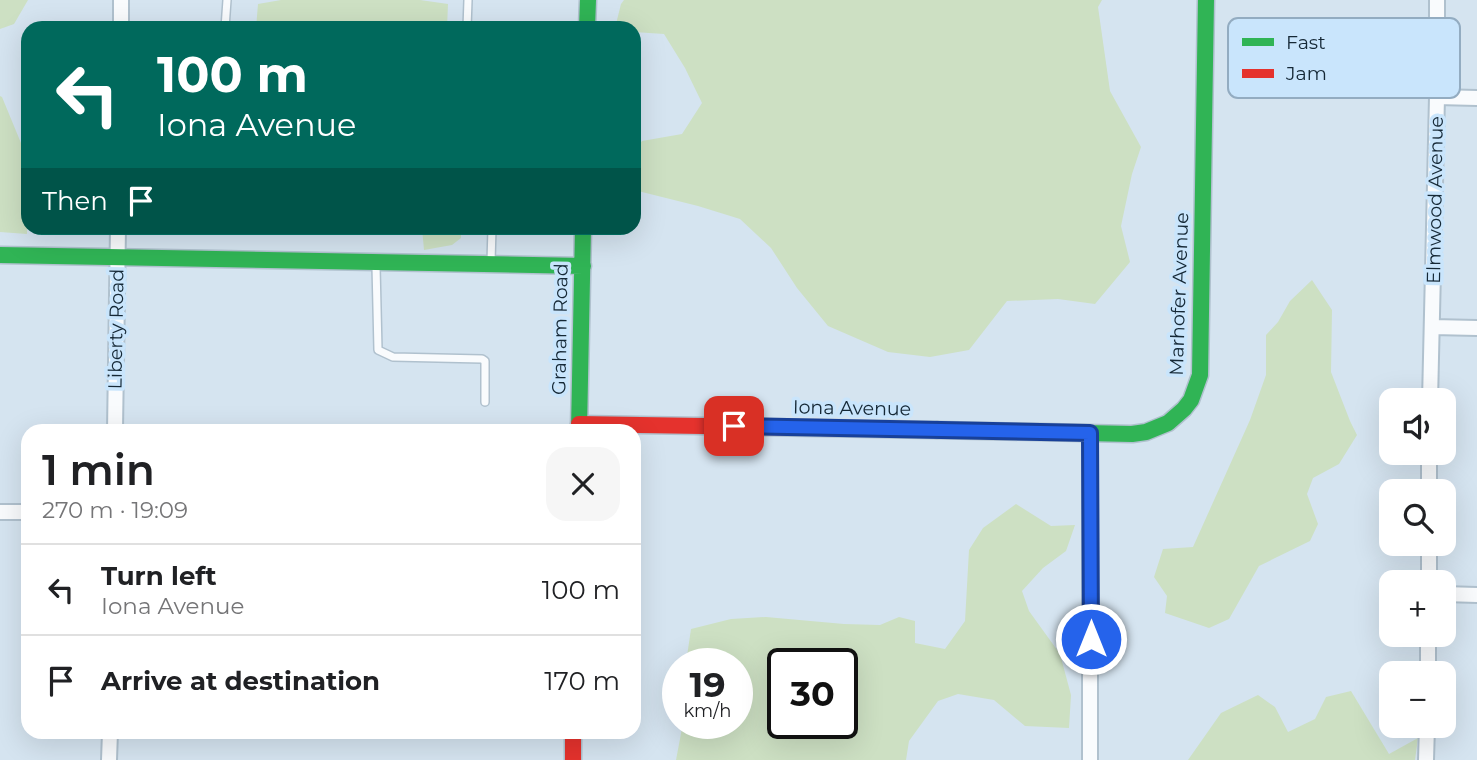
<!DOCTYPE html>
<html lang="en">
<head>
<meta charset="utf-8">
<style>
	:root { --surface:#fff; --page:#f6f6f6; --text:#202124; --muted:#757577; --line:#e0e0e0 }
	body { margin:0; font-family:Montserrat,sans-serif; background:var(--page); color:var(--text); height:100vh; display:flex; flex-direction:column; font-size:26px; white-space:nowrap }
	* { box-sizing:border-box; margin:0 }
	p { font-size:23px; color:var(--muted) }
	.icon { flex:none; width:38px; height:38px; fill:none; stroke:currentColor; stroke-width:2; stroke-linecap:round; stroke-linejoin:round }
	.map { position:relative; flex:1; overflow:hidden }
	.details { position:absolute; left:21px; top:424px; width:620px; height:315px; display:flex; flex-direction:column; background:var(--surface); border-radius:21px; box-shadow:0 7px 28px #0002 }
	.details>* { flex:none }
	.guide { position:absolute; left:21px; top:21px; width:620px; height:214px; border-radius:21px; box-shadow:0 7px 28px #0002; background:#00695c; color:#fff; overflow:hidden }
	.tools { position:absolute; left:1379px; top:388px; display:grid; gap:14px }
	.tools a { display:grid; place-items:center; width:77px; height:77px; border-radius:14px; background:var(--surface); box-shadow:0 7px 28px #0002; font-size:35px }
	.speed { position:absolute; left:662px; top:648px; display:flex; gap:14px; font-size:35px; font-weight:700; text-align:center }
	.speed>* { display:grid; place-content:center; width:91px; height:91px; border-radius:50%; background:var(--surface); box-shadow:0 7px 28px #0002; line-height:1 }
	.speed small { font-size:18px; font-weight:400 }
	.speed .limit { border:4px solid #111; border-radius:10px; background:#fff; color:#111 }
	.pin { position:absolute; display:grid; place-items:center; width:60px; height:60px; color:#fff; margin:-30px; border-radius:14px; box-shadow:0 4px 10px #0006 }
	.me { position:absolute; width:77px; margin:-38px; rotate:0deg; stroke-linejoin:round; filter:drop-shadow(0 0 5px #0008) }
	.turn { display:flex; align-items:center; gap:24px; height:147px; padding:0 21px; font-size:32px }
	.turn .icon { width:91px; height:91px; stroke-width:2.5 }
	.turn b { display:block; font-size:49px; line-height:60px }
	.then { display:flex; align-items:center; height:66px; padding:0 21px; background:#0003; gap:14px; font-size:26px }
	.round { display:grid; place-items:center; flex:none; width:74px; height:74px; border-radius:21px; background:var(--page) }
	.headline { display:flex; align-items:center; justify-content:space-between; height:119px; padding:0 21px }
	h1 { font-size:42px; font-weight:600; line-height:52px }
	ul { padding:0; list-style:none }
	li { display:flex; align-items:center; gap:21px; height:91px; padding:0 21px; border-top:2px solid var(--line) }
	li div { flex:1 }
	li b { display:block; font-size:26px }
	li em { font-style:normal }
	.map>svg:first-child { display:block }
	.green { fill:#cde0c3; fill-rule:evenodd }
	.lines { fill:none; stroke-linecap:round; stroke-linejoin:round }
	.lane-casing { stroke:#b0c1ce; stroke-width:10 }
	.street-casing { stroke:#b0c1ce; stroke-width:18 }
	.fast-casing { stroke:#b0c1ce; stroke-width:19 }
	.jam-casing { stroke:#b0c1ce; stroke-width:19 }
	.lane { stroke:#f9fbfd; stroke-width:7 }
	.street { stroke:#f9fbfd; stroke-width:14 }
	.fast { stroke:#30b455; stroke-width:16 }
	.jam { stroke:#e5322d; stroke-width:16 }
	.route-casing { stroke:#184099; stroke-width:18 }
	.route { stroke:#2563eb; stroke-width:12 }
	.labels { text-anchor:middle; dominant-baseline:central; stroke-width:7; stroke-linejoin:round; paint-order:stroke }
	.street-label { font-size:19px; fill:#152836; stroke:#c9e5fc }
	.key { fill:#c9e5fc; stroke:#93acc1; stroke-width:2 }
	.key-label { font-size:19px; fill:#152836 }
</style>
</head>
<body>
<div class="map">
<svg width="1477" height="760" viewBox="0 0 1477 760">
	<rect width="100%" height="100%" fill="#d5e4f0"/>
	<!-- green -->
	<path class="green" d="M0,0h28l-14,24 -14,5z
		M281,0h139l28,4 -1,24h-191l2,-24z
		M624,0h478l-4,7 12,84 31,56 -9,27 -11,52 9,36 -35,42 -37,-5 -51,2 -38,49 -39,7 -42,-5 -60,-26 -31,-38 -26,-40 -31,-29 -42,-13 -64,-16v-39l8,-10 40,-7 20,-31 -17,-35 -21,-34 -30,-2v-4h-19l6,-24z
		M0,96l2,1 26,63 -1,74 -27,-2z
		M422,228h39v10l-9,7 -28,5z
		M1312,280l20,30 -1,62 19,49 7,14 -18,29 -26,14 -6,16 11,30 -8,17 -51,25 -30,53 -20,9 -44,-15 2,-17 -13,-19 9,-28 30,-2 57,-127 16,-45v-40l12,-13 12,-21z
		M1016,504l35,22 24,-1 -9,26 -23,17 -21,23 7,20 31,43 11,41 -2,33 -44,-2 -31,-26 -36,-6 -20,7 -29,40 -3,19h-230l7,-37h54v-60h-51l5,-34 40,-10 35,-2 78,7 36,1 19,-8 16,4v22l30,6 20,-28 4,-71 14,-22zM842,663v60h-60v-60z
		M1351,691l38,63 29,-16 -3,22h-227l33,-47 37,-18 17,12 13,25 27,-13 11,-22z"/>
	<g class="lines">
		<!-- lane casing -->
		<g class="lane-casing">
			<path id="lane" d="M225,28l2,-28
				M467,28l1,-28
				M491,262l1,-34
				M376,266l2,84 15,7 89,2 3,2v41"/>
		</g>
		<!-- street casing -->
		<g class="street-casing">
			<path id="street" d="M121,28v-28
				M1437,97l40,1
				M1433,327l44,1
				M1430,401l7,-304v-97
				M115,430l3,-202
				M1429,492v-39
				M0,512h28
				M1429,583v-39
				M1444,594l33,1
				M1428,674v-39
				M109,760l1,-28
				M1090,760v-327
				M1426,760l1,-34"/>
		</g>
		<!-- fast casing -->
		<g class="fast-casing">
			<path id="fast" d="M587,28l1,-28
				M0,255l583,11
				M579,430l4,-202
				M937,430l195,4 14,-2 22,-9 16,-14 7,-9 9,-25 6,-375"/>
		</g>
		<!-- jam casing -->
		<g class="jam-casing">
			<path id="jam" d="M579,424l358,6
				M573,732v28"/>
		</g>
		<!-- lane -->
		<use href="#lane" class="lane"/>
		<!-- street -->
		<use href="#street" class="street"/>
		<!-- fast -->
		<use href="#fast" class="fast"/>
		<!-- jam -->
		<use href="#jam" class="jam"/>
	</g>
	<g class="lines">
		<!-- route casing -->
		<g class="route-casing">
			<path id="route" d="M734,426l356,7 1,206"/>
		</g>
		<!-- route -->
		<use href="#route" class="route"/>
	</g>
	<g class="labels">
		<!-- street labels -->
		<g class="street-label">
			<text transform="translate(1435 200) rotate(-89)">Elmwood Avenue</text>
			<text transform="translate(1179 294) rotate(-88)">Marhofer Avenue</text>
			<text transform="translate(116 329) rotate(-89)">Liberty Road</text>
			<text transform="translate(560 329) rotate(-89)">Graham Road</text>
			<text transform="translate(852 408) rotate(1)">Iona Avenue</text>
		</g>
	</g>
	<!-- legend -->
	<rect x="1228" y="18" width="232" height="80" rx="10" class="key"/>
	<rect x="1242" y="38" width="32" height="8" fill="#30b455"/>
	<rect x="1242" y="69" width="32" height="9" fill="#e5322d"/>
	<g class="key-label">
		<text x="1286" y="49">Fast</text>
		<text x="1286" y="80">Jam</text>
	</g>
</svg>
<div class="tools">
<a><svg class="icon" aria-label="sound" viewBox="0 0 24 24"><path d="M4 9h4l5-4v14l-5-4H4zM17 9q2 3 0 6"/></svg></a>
<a><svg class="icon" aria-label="search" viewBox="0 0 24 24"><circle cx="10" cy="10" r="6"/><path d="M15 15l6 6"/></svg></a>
<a>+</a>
<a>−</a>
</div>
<div class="speed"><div>19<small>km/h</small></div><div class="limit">30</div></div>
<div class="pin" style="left:734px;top:426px;background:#d93025"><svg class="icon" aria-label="arrive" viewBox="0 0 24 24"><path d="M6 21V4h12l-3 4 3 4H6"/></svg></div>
<svg class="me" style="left:1091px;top:639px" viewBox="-20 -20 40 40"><circle r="17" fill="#2563eb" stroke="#fff" stroke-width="3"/><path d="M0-11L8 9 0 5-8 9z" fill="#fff"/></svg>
<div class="guide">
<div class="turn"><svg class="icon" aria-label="left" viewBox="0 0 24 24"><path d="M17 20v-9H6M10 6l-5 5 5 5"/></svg><div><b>100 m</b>Iona Avenue</div></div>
<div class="then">Then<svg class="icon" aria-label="arrive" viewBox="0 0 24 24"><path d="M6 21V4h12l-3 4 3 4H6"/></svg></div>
</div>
<section class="details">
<div class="headline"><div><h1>1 min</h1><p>270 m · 19:09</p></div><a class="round"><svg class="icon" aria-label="close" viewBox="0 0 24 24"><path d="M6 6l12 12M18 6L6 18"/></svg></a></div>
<ul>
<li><svg class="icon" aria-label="left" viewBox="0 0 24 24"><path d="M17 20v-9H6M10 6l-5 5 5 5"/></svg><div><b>Turn left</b><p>Iona Avenue</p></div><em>100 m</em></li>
<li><svg class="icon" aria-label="arrive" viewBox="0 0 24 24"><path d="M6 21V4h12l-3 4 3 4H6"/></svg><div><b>Arrive at destination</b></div><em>170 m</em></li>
</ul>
</section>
</div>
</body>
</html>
